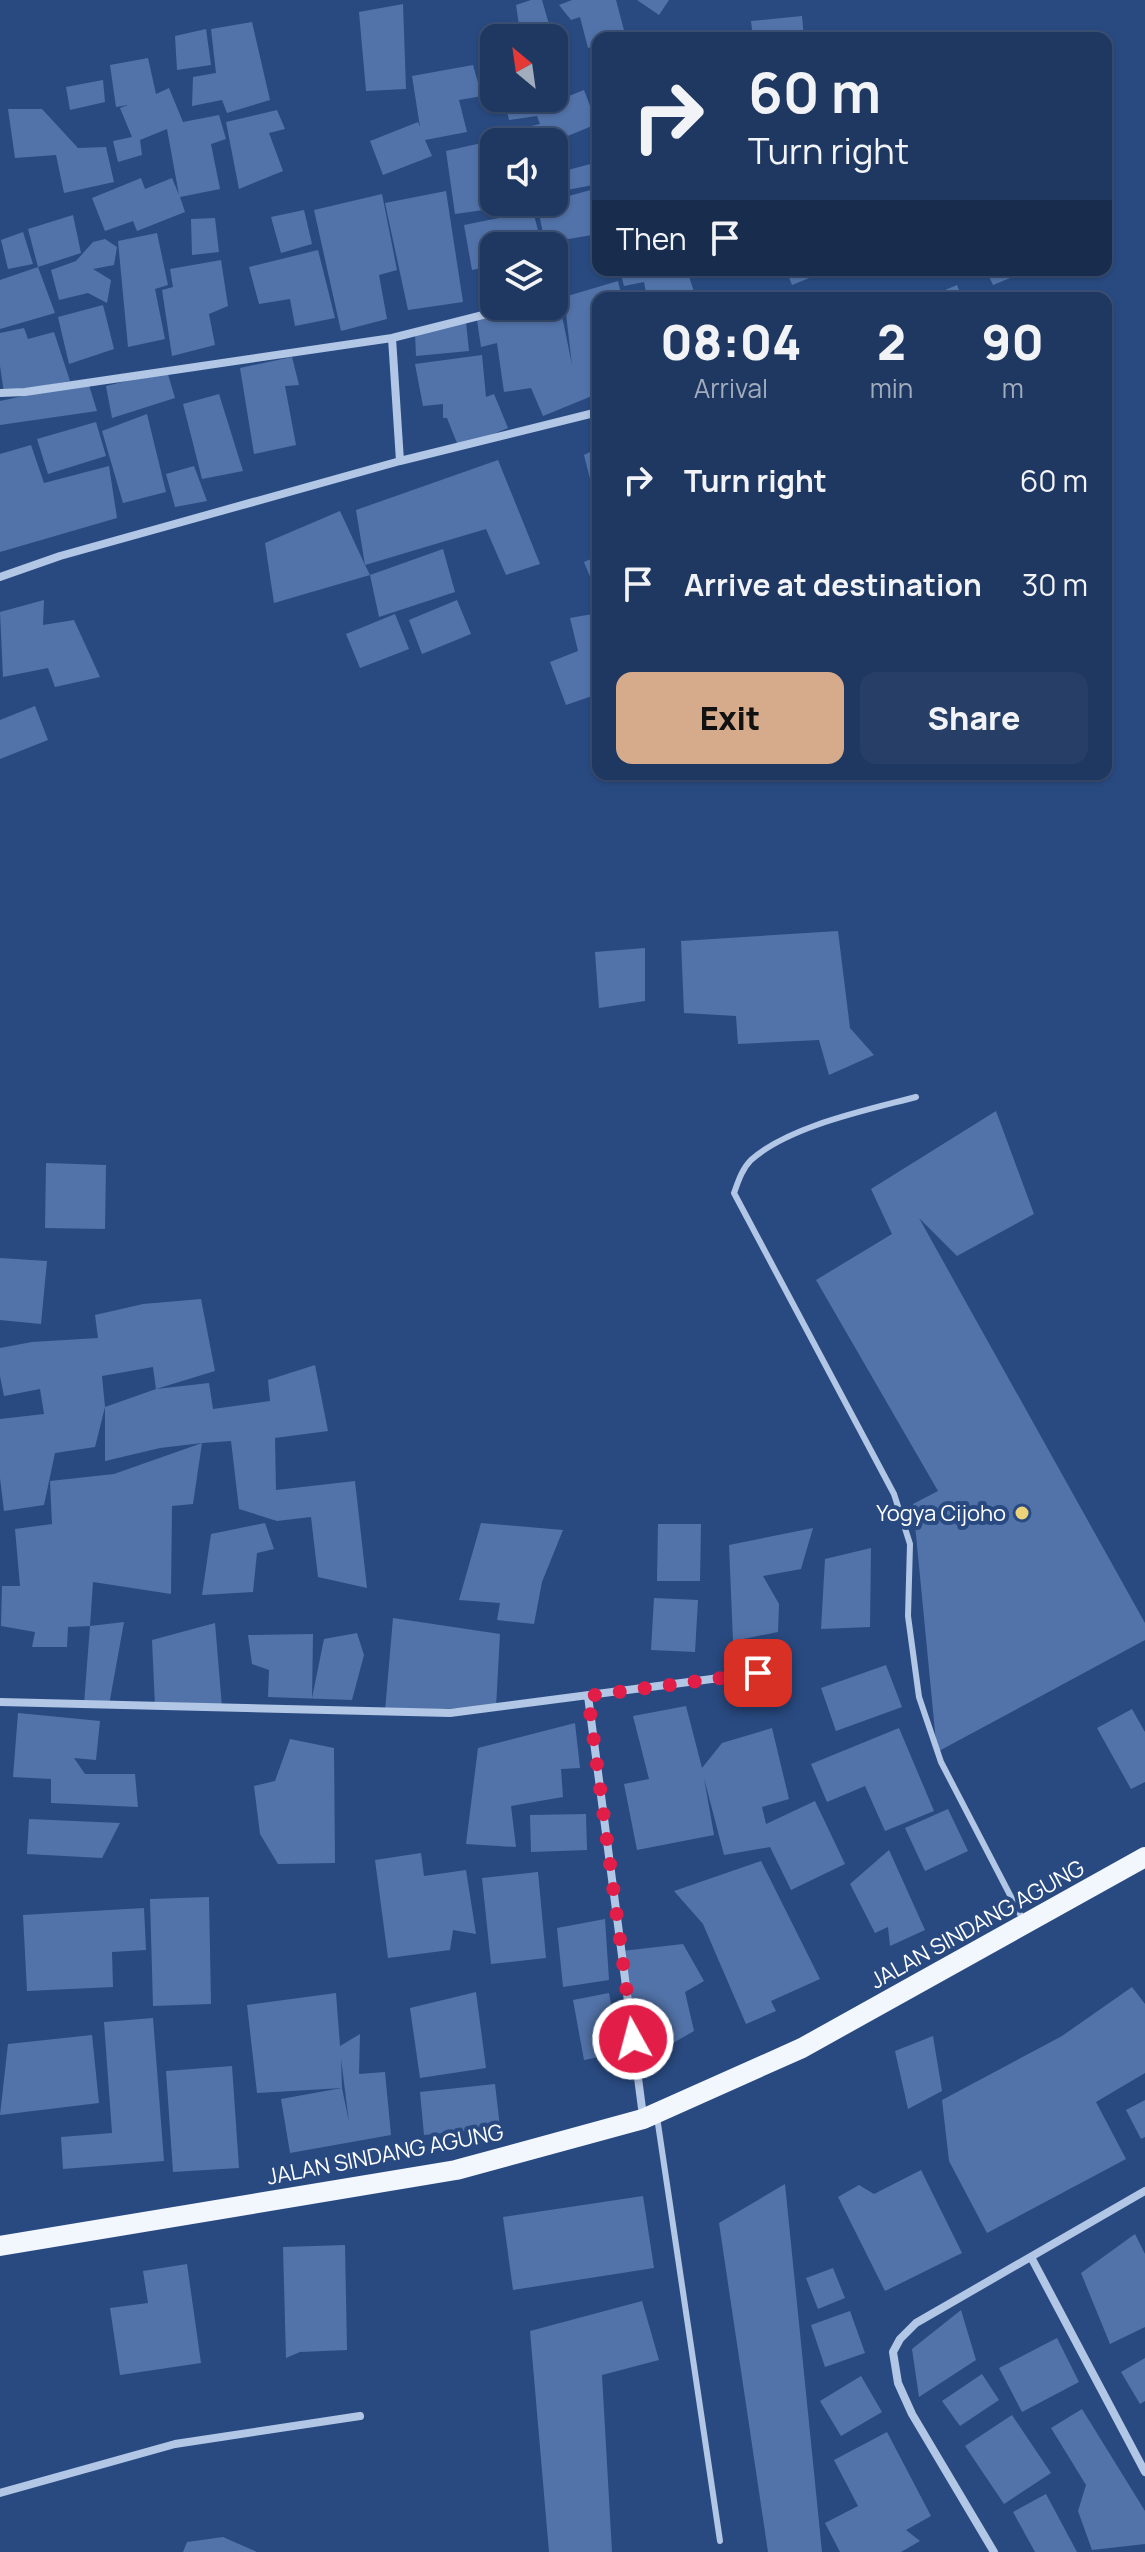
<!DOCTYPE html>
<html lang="en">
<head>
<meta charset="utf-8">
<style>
	:root { --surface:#1f3861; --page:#273f67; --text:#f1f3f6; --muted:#a1acbd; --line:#3c5276; --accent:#d6ab8b }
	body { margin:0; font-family:Manrope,sans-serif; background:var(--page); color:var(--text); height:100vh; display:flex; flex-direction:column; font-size:30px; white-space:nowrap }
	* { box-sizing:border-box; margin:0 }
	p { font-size:26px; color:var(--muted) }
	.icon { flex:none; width:44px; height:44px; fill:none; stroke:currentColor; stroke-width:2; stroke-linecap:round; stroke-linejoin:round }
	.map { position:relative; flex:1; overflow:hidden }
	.side { position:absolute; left:592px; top:292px; width:520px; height:488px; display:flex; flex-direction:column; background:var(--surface); border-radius:16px; box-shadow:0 2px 6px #0004,0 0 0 2px var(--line) }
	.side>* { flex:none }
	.top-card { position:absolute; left:592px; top:32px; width:520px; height:244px; border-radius:16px; box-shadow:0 2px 6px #0004,0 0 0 2px var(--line); background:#1f3861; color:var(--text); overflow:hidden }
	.needle { width:52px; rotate:331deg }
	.tools { position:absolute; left:480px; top:24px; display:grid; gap:16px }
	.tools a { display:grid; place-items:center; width:88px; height:88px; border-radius:16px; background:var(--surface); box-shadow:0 2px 6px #0004,0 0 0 2px var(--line); font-size:40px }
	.pin { position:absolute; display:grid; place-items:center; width:68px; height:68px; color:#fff; margin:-34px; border-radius:16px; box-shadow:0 4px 12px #0006 }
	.me { position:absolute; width:88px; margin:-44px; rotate:353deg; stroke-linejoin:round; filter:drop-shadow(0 0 6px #0008) }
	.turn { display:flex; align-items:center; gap:28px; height:168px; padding:0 24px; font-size:36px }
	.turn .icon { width:104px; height:104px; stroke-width:2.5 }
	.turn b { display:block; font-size:56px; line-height:68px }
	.then { display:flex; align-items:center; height:76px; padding:0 24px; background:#0003; gap:16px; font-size:30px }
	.eta { display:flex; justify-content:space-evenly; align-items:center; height:136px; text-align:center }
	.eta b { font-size:48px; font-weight:800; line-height:56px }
	.primary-button { display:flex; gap:16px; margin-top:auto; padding:16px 24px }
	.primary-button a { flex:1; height:92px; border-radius:16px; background:var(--accent); color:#111; font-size:32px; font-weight:800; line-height:92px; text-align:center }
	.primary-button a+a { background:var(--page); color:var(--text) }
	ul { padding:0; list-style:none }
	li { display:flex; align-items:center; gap:24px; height:104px; padding:0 24px }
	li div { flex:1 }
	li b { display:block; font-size:30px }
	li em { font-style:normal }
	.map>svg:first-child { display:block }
	.building { fill:#5273a9 }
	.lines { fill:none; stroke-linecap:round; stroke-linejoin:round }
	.lane { stroke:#b2c6e5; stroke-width:6 }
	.street { stroke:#b2c6e5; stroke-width:8 }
	.primary { stroke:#f2f6fd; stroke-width:20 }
	.route { stroke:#e11d48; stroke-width:14; stroke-dasharray:0 25.2 }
	.poi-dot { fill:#ecd279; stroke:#294a81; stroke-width:3 }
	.labels { text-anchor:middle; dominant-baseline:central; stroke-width:8; stroke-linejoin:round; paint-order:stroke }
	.poi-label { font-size:22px; fill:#fff; stroke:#294a81; text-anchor:end }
	.street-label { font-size:22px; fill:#fff; stroke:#294a81 }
</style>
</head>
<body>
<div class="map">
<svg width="1145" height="2552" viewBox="0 0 1145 2552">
	<rect width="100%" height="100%" fill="#294a81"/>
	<!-- building -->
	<path class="building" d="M531,0h11l11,38h-32l-5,-33z
		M572,0h44l10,38h-28v7l-10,3 -8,-31 -9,3 -12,-15z
		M637,0h32l-10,15z
		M403,4l3,85 -40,2 -7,-79z
		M802,16l2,22h-51l-2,-17z
		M252,22l18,78 -43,13 -5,-13 -30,6 1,-29 23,-4 -5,-44z
		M206,29l5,36 -34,5 -2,-34z
		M148,58l8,36 13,-6 14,34 36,-7 7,24 -15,5 9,45 -40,8 5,15 -48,19 -4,-10 -28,10 -13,-33 49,-20 4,11 27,-11 7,17 -12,-66 -27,11 2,15 -24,7 -5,-21 19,-4 -12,-29 8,-3 -12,2 -6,-42z
		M494,63v30l-6,1 -2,-30z
		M473,65l9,31 -23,4 8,32 -42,8 7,16 -49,19 -13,-34 48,-19 2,5 -8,-51z
		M103,80l2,22 -35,8 -4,-23z
		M584,90l13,34 -44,18h-60l-1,-7 48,-11 -3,-8 -28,4 -5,-22h38l2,8z
		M8,109h34l36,39 28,-1 8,35 -50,11 -8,-38 -41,3z
		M277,110l8,19 -16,4 14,38 -44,18 -13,-67z
		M486,142l8,28v32h10l1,5 -50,7 -9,-63z
		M598,162v22l-31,6 -3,-19z
		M598,188v46l-53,9 -8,-39 17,-2v-2z
		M446,191l17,111 -55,8 -23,-107z
		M382,194l15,76 -18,5 8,44 -46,12 -27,-121z
		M304,210l8,34 -31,9 -10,-36z
		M533,211l9,35h-48v28l-3,-8 -19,4 -8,-45z
		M73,215l8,38 -43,14 -10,-38z
		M215,218l4,34 -27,3 -1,-36z
		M23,232l10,32 -25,5 -7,-29z
		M157,233l11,52 -13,4 10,50 -37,8 -10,-106z
		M105,239l12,8 -3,18 -21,4 18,11 -4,23 -19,-10 -29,7 -8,-30 25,-9 17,-19z
		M318,250l17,68 -40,8 -5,-27 -31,5 -10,-37z
		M221,260l7,46 -19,8 6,31 -43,11 -10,-66 11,-3 -3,-18z
		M38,267l17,46 -55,16v-49z
		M620,270h67l9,28h-49l-3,-16 -20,4z
		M786,270h43l-37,15z
		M986,270h44l-37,15z
		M618,281l4,17h-24v91l-8,2 2,5 -49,20 -12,-28 -27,4 -7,-49 -16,4 -4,-27 47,-14h30v-9l4,-1 14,69 -8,-68z
		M957,285l5,13h-36z
		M103,305l11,44 -45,15 -11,-47z
		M466,322l3,29 -53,5 -1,-23z
		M24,328l4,11 26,-7 16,49 -66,12 -4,-27v-33z
		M482,355l4,42 8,-3 14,34 -49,20 -12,-30h-4v-14l-20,2 -8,-42z
		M292,357l7,28 -14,1 11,59 -42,9 -14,-86z
		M167,371l8,27 -63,20 -6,-32z
		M88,382l9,29 -97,14v-24z
		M219,394l24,77 -41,8 -19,-75z
		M147,414l19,78 -43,11 -21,-72z
		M96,422l10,34 -58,18 -11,-35z
		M31,445l13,38 65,-17 8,52 -117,34v-98z
		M598,448v59h-1l-13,-52z
		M498,460l42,104 -34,11 -20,-46 -121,36 5,10 73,-26 12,43 -76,25 -9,-42 -96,28 -9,-60 75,-32 25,54 -9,-55z
		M194,466l13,35 -32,6 -9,-33z
		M598,556v40l-14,-34z
		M44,600l-1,25 31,-5 26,57 -45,10 -7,-19 -45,9 -3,-65z
		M457,600l14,34 -49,20 -13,-34z
		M598,613v81l-32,11 -16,-43 28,-11 -8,-33z
		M395,614l14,35 -49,19 -14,-34z
		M35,706l13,34 -48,19v-39z
		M838,931l12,97 24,27 -45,20 -10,-35 -81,4 -2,-28 -52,-3 -3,-72z
		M645,948v53l-46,7 -4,-56z
		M996,1111l38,103 -77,42 -38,-38 226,405v17l-208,112 -24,-248 25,-13 -122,-211 76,-46 -21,-45z
		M46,1163l60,2 -1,64 -60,-1z
		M0,1258l47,3 -6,63 -41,-4z
		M201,1299l14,72 -59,18 -3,-22 -51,9 3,31 51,-18 53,-6 4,26 57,-8 -2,-21 47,-15 13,66 -53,7 1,52 79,-9 12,107 -49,-11 -7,-60 -34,4 -38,-12 -8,-68 -29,2 -9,61 -21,2 -1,88 -78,-12 -3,44 -22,1 -1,20h-35l3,-15 -34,-6 1,-40h18l-5,-57 37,-5 -2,-43 64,-7 88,-31 -42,5 -55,13v-54l-10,40 -40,6 -11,52 -40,6 -4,-33v-59l44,-5 -4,-25 -36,7 -4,-20v-28l32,-6 66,-4 -3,-23 48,-11z
		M265,1523l9,26 -17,4 -4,39 -51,3 9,-61z
		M481,1523l82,7 -21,52 -8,42 -37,-4 3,-17 -41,-3z
		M658,1524h43l-1,57h-43z
		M813,1528l-12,41 -38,7 16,28 -1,28 -45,9 -4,-96z
		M871,1548l-1,79 -49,2 4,-70z
		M654,1598l44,2 -3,52 -44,-2z
		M393,1618l107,16 -4,73 -111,4z
		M124,1622l-15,83 -25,-1 6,-78z
		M215,1623l7,84 -67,-1 -3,-66z
		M357,1633l7,22 -12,45 -84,-3 1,-27 -17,-6 -4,-29 65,-1 -1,64 12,-59z
		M886,1665l16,42 -66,24 -15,-43z
		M686,1706l16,62 20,-25 50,-15 17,71 -27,8 4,17 49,-23 30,63 -54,26 -21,-43 -46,8 -20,-77 10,57 -77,15 -13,-66 25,-5 -16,-63z
		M1132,1709l13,23v50l-14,7 -34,-61z
		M18,1713l82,8 -4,39 -22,-2 11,16h50l3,33 -87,-4v-24l-38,-2z
		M575,1723l5,45 -19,1 2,28 -52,9 5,41 -50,-3 12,-96z
		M899,1728l35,83 -49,20 -20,-45 -38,16 -16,-38z
		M290,1739l44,9 1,115 -57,1 -18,-30 -6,-48 21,-5z
		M948,1809l20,42 -43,20 -20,-43z
		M586,1814l1,36 -56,2 -1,-37z
		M29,1819l91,4 -18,35 -75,-4z
		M889,1850l36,80 -35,16 -2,-19 -13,6 -25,-49z
		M421,1853l3,23 42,-6 10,64 -23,-4 -3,20 -62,8 -13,-98z
		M761,1861l59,118 -49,22 5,10 -30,13 -43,-100 -29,-33z
		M538,1872l8,86 -55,6 -9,-86z
		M209,1897l2,107 -58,2 -3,-107z
		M144,1908l2,42 -34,2 1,35 -86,4 -4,-76z
		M605,1919l4,61 -46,7 -6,-59z
		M683,1944l21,37 -19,11 9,39 -26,15 -19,-39 -20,5 -7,-61z
		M1132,1987l13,17v69l-49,29 30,57 -139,74 -38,-72 -7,-61 120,-64z
		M476,1992l10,76 -66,10 -10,-70z
		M336,1993l4,53 20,-12 -1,40 26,-2 6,63 -101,18 -9,-54 61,-11 7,34 -8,-63 1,29 -85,5 -10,-88z
		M609,1993l11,60 -36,7 -11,-60z
		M153,2018l11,143 -101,8 -2,-32 51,-4 -8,-111z
		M92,2035l7,68 -99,12 8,-71z
		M933,2036l9,55 -34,18 -13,-58z
		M232,2066l7,102 -66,4 -7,-101z
		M495,2084l5,43 -76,8 -4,-43z
		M1145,2100v37l-4,2 -15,-29z
		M921,2170l41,83 -77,38 -47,-94 21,-12 15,9z
		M785,2184l37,368h-54l-49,-329z
		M643,2196l11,72 -141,22 -10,-73z
		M1135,2234l10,20v73l-35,17 -29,-71z
		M345,2245l2,105 -47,2 -14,6 -3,-111z
		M187,2264l14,99 -81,12 -10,-67 38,-5 -5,-32z
		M833,2268l12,30 -27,11 -12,-31z
		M642,2301l17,59 -57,15 10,177h-63l-19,-221z
		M961,2310l15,50 -57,37 -7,-48z
		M850,2311l15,42 -40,14 -14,-42z
		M1057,2338l22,44 -57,30 -23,-44z
		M1145,2358v43l-5,3 -19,-32z
		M982,2374l17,26 -39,26 -18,-25z
		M861,2376l21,36 -41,24 -21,-35z
		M1082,2409l63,102v33l-53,6 -14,-39 8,-26 -35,-57z
		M1012,2415l39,58 -47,31 -39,-58z
		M887,2432l44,84 -25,14 14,11 -19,11h-61l-15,-29 33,-17 -24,-46z
		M1046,2494l31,58h-42l-22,-40z
		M223,2537l34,15h-74l4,-10z"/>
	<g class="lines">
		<!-- lane -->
		<path class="lane" d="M916,1097c-49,13 -127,29 -165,63 -9,9 -13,22 -17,33l160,301 16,50 -2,72 11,81 22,65 82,158
			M657,2117l63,424"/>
		<!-- street -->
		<path class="street" d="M554,297l4,-1
			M392,338l8,123
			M0,393l25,-1 367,-54 126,-32
			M0,577l60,-21 340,-95 198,-49
			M588,1696l55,420
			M0,1702l450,11 308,-40
			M1031,2257l114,215
			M0,2493l175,-49 185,-28
			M994,2552l-82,-138 -14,-31 -5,-31 7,-13 16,-16 229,-132"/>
		<!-- primary -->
		<path class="primary" d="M0,2246l456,-76 187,-51 159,-71 343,-191"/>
	</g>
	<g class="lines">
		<!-- route -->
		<path class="route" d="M633,2039l-45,-343 170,-23"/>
	</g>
	<!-- markers -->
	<circle class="poi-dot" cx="1022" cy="1513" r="8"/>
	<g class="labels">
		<!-- poi labels -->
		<g class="poi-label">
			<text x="1006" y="1513">Yogya Cijoho</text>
		</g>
		<!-- street labels -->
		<g class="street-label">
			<text transform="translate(977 1924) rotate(-29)">JALAN SINDANG AGUNG</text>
			<text transform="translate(385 2154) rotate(-11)">JALAN SINDANG AGUNG</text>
		</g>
	</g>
</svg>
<div class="tools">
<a><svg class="needle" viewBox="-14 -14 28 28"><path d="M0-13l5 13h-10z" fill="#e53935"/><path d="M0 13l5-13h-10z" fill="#a1acbd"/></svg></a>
<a><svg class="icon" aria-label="sound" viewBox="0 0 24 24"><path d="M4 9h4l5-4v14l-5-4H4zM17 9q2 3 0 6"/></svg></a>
<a><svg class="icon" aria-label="layers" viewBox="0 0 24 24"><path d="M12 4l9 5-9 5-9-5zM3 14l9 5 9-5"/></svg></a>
</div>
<div class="pin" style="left:758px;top:1673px;background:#d93025"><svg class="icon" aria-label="arrive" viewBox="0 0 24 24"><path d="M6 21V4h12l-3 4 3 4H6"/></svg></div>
<svg class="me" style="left:633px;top:2039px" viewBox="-20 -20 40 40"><circle r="17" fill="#e11d48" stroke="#fff" stroke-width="3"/><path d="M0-11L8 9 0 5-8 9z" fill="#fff"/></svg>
<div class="top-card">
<div class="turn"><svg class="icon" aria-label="right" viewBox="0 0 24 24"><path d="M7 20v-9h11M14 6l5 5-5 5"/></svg><div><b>60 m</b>Turn right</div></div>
<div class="then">Then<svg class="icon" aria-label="arrive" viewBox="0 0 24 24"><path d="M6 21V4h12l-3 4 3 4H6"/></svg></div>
</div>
<section class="side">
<div class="eta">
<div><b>08:04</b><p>Arrival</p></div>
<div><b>2</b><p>min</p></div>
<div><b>90</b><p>m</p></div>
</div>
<ul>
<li><svg class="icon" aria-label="right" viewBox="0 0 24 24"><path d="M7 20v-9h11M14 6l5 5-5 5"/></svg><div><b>Turn right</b></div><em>60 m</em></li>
<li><svg class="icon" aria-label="arrive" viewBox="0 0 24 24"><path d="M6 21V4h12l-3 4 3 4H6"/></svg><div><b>Arrive at destination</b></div><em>30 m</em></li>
</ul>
<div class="primary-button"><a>Exit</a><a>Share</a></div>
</section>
</div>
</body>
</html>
